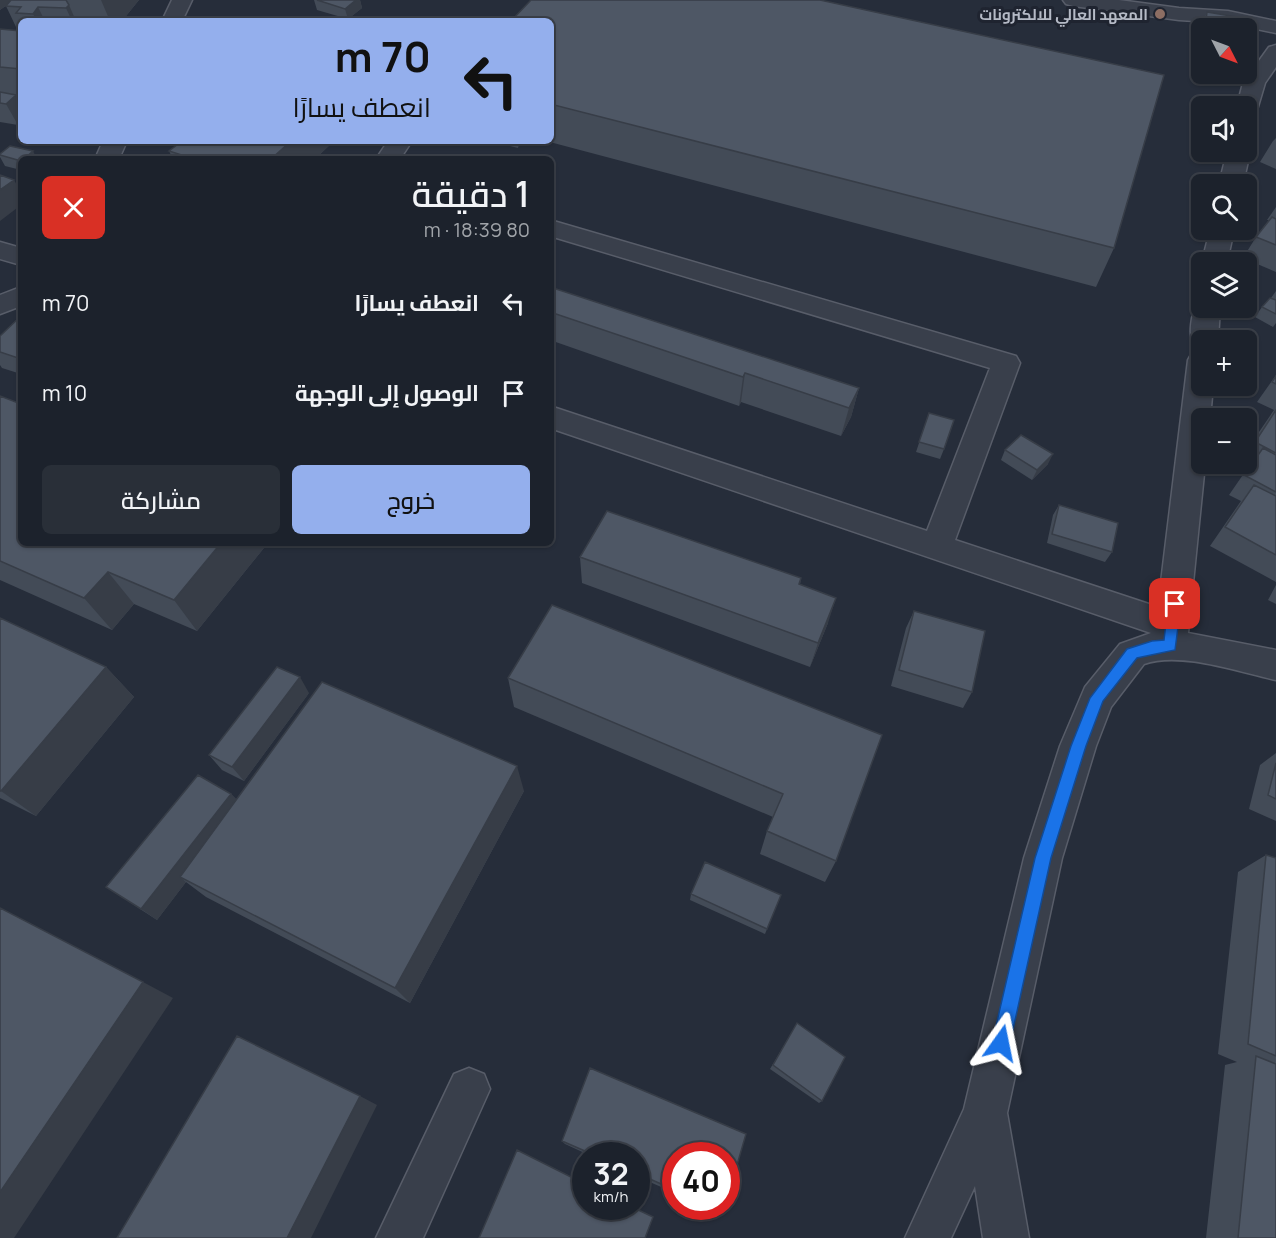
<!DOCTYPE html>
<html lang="ar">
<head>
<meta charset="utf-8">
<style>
	:root { --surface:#1c222c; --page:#292f38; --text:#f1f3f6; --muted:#a0a4a9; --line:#3a3f48; --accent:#94afed }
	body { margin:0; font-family:Manrope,Cairo,sans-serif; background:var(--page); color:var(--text); direction:rtl; height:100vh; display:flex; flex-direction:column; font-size:22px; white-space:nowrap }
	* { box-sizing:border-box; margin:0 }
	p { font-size:20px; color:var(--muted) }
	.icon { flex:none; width:33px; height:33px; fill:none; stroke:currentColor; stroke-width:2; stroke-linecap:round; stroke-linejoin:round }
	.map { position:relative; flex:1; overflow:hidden; direction:ltr }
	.sheet { position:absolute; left:18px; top:156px; width:536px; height:390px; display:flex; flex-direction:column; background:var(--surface); border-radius:9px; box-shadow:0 2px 4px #0004,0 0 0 2px var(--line); direction:rtl }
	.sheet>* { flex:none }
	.hud { position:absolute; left:18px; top:18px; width:536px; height:126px; border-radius:9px; box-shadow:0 2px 4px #0004,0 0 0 2px var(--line); direction:rtl; background:#94afed; color:#111; overflow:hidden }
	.needle { width:39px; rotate:132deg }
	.fabs { position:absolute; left:1191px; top:18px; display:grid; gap:12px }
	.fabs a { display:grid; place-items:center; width:66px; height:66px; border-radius:9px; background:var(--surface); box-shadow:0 2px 4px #0004,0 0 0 2px var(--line); font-size:30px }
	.speed { position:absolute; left:572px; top:1142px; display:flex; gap:12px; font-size:30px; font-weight:700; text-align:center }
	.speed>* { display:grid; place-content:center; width:78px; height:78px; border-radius:50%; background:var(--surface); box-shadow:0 2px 4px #0004,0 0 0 2px var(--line); line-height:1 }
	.speed small { font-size:15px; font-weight:400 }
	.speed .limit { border:9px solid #d22; background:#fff; color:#111 }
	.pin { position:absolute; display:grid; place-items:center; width:51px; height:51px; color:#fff; margin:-26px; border-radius:12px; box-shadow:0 3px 9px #0006 }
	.me { position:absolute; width:66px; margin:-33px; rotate:12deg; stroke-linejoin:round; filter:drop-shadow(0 0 4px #0008) }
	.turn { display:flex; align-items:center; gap:21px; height:126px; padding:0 24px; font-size:27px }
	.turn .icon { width:78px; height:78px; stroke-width:2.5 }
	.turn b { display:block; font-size:42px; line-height:51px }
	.round { display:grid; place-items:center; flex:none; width:63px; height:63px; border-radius:9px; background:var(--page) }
	.summary { display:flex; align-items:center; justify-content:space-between; height:102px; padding:0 24px }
	h1 { font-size:36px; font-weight:600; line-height:45px }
	.primary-button { display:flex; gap:12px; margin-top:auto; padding:12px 24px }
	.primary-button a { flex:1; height:69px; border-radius:9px; background:var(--accent); color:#111; font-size:24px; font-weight:600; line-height:69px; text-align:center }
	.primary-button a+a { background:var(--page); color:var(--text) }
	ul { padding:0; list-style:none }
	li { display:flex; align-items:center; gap:18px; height:90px; padding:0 24px }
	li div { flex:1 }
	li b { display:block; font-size:22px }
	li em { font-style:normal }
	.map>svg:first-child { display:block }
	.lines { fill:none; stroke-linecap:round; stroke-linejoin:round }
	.minor-casing { stroke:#585d69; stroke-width:3 }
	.minor { fill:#393f4b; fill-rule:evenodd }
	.wall { fill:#434b57 }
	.shaded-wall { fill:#373d47 }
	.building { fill:#4e5765; stroke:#373d47; stroke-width:1.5 }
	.route { fill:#1a73e8; stroke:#114b97; stroke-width:1.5 }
	.education-dot { fill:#8d6e63; stroke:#1f2430; stroke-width:2 }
	.labels { text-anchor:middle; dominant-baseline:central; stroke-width:6; stroke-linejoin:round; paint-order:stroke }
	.far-poi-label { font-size:15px; font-weight:bold; fill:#b5bac6; stroke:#1f2430; text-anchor:end }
</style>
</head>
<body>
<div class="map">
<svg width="1276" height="1238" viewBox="0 0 1276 1238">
	<rect width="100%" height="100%" fill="#262d3a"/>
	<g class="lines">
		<!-- minor casing -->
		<g class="minor-casing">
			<path id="minor" d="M172,0h20l-10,21h-20z
				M1063,0h56l60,8 49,3 48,10v12l-48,-10 -49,-3 -106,-14 -7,-2z
				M1276,45v22l-11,16 -11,37 -8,2v-16h-9l6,-23 26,-36z
				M103,141h24l-8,18h-24z
				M388,141h24l-12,18h-24z
				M1246,147l4,5 -7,32h-24l8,-32h19z
				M550,220l466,136 4,7 -65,177 203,67 30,-247 4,-7 10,-3v36h11l-3,32h-8v46h3l-17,169 88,17v30c-38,-8 -95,-29 -132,-16l-33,43 -15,39 -34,112 -55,255 22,125h-46l-8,-52 -24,52h-46l59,-129 60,-251 36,-112 25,-59 35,-43 31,-11 -601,-205v-22l377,125 63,-163 -440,-132z
				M1210,230h24l-7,32h-25z
				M0,242l21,6v17l-21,-6z
				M21,287v19l-21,8v-19z
				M1202,301v7h18l-2,32h-16v9l-8,-2c-6,-11 -3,-34 4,-45z
				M469,1068l15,6 6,15 -67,149h-47l78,-164z"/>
		</g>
		<!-- minor -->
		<use href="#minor" class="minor"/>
	</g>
	<!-- wall -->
	<path class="wall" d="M0,0h139l-17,21h-101v7l-5,-1 -10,-21 1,-1 -7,5z
		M314,0h46l2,8 -14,11 -31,-9z
		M1207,12l42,7 -3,18v-9h-44v11h-2l2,-16z
		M550,21l564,227 -18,39 -550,-146h4z
		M0,29l21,2v67h-3l3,6v18l-3,3 -18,-3z
		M1276,138v31l-16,-7 13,-21z
		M182,141h152l-19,18h-142l-4,-8z
		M491,141h29l-2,7z
		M0,154l21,5v11l-16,-4 -5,-9z
		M1276,207v65l-33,-14 13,-21 13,-17h-2z
		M550,287l309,101 -8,29 -10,19 -100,-34 -2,4 -189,-66z
		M1276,291v32l-3,4 -18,-10 7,-10 9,-9z
		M21,316v58l-19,-6 -2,-3v-29z
		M1276,375v207l-66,-36 31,-45 -12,-6 20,-29 -6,-2h3v-13l28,-41 -17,-8z
		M0,396l268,147 -71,88 -63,-27 -22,26 -112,-50z
		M929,413l15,36 -4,10 -24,-7z
		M1005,450l43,14 -16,16 -31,-20z
		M1059,505l53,47 -7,10 -58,-19 6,-28z
		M580,557l221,21 -1,7 28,38 -18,44 -228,-84z
		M1276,585v19l-8,-4z
		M914,611l58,81 -9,16 -72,-22 15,-58z
		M0,618l106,49 28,30 -98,119 -36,-18z
		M508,678l374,57 -46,126 -11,21 -65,-28 7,-23 6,-14 -259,-110z
		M309,693l-65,88 -22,-11 -13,-15z
		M1276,753v68l-27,-12 11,-44z
		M524,791l-114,212 -204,-106 -20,-15 -29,38 -51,-33 125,-93 5,5z
		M1266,855l10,3v380h-70l19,-173 12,-3 -19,-8 20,-182z
		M691,894l76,35 -2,5 -75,-34z
		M797,1023l25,78 -3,2 -49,-34z
		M562,1141l113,14v38l-39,-17v-21h-47l-24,-11z
		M705,1206h20l-2,6 -3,1z"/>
	<!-- shaded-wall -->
	<path class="shaded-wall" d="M0,0h13l-13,10z
		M101,0h38l-17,21h-12z
		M356,0h4l2,8 -14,11 -3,-10z
		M69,5l7,16h-4l-6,-13z
		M38,7l7,14h-8l-4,-7z
		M16,95l5,9v18l-3,3 -12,-21z
		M291,141h43l-19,18h-44z
		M33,151l4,8h-13z
		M14,180l7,12v13l-21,16v-31z
		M745,373l-4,29 -2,4 4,-29z
		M859,388l-8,29 -10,19 8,-28z
		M1053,454l-5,10 -16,16 5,-10z
		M221,543h47l-71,88 -23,-31z
		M108,572l26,32 -22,26 -28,-32z
		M836,598l-8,25 -18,44 8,-24z
		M106,667l28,30 -98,119 -35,-25z
		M300,677l9,16 -65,88 -12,-14z
		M517,766l7,25 -114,212 -15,-15z
		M231,794l13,13 -64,70 6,5 -29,38 -16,-11z
		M143,982l30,16 -159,240h-14v-46z
		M360,1096l17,9 -66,133h-24z"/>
	<!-- building -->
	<path class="building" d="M11,0h55l3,5 -3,3 -28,-1 -5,7 -17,-1 5,-6 -15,-1z
		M317,0h39l-11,9z
		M531,0h289l344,75 -50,173 -564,-144v-83h-39z
		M1207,12l42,7 -2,17 -1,-8h-41z
		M0,29l21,2v38l-21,-2z
		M0,92l16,3 -10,9 -6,-1z
		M182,141h109l-20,18h-77l-25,-8z
		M10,146l23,5 -9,8h-3v2l-21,-6v-1z
		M0,175l14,5 -14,10z
		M1272,217l4,2v26l-20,-8z
		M550,287l309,101 -10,20 -104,-35 -2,4 -193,-65z
		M1270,298l6,2v14l-14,-7z
		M21,316v43l-21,-7v-16z
		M1276,376v8l-4,-2z
		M0,396l21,8v139h200l-47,57 -66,-28 -24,26 -84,-37z
		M1276,410v43l-21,-11z
		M929,413l25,7 -10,29 -25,-7z
		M1021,435l32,19 -16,16 -32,-20z
		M1263,448l13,7v37l-32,-17z
		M1254,485l22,11v59l-51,-28z
		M1059,505l59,18 -6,29 -60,-18z
		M607,511l194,67 -2,6 37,14 -18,45 -238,-86z
		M552,605l330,130 -46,126 -69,-30 16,-37 -275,-116z
		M914,611l71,20 -13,61 -73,-22z
		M0,618l106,49 -105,124h-1z
		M277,667l23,10 -68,90 -23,-12z
		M322,682l195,84 -122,222 -215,-111z
		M1276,763v36l-8,-4z
		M198,775l33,19 -90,115 -35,-22z
		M1266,855l10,3v198l-28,-12z
		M705,862l76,33 -14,34 -76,-35z
		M0,908l143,74 -143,210z
		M797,1023l48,34 -23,44 -49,-36z
		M237,1036l123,60 -73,142h-170z
		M1256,1056l20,8v174h-38z
		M590,1068l156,66 -20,69v-48h-51v35l-39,-17v-18h-42l-32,-14z
		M517,1150l68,34v22h45l23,11 -8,21h-166z
		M711,1206h14l-2,6z"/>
	<!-- route -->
	<path class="route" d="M1175,599l4,1 2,4 -6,46 -38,8 -34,43 -17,45 -35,112 -41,185 -3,7 -6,2 -6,-2 -3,-7 43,-185 36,-112 19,-48 37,-49 25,-8 12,-1 4,-36 2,-4z"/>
	<!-- markers -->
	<circle class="education-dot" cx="1160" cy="14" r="6"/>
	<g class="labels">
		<!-- far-poi labels -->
		<g class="far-poi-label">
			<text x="1148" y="14">المعهد العالي للالكترونات</text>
		</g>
	</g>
</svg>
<div class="fabs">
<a><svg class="needle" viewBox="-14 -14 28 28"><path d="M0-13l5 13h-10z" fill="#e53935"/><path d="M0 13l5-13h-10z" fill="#a0a4a9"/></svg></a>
<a><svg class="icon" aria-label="sound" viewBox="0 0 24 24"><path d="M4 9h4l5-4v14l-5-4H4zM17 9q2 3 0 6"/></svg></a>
<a><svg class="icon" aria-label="search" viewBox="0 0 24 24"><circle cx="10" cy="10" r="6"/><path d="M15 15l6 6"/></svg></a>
<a><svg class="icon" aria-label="layers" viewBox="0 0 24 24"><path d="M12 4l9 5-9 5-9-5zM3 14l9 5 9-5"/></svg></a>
<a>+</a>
<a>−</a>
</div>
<div class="speed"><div>32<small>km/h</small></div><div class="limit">40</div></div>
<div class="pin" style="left:1175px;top:604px;background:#d93025"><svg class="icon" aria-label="arrive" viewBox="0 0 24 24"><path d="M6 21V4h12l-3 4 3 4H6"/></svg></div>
<svg class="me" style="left:1001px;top:1043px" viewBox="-20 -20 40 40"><path d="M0-17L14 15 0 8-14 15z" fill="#1a73e8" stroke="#fff" stroke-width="4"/></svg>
<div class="hud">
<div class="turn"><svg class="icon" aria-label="left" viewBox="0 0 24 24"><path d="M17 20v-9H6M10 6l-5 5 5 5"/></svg><div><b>70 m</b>انعطف يسارًا</div></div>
</div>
<section class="sheet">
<div class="summary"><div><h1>1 دقيقة</h1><p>80 m · 18:39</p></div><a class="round" style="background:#d93025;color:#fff"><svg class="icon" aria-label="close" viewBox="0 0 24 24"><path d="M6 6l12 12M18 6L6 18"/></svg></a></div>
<ul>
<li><svg class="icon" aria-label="left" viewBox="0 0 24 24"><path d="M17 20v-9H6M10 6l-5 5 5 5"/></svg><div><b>انعطف يسارًا</b></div><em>70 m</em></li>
<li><svg class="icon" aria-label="arrive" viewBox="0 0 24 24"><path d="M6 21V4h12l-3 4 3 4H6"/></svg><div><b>الوصول إلى الوجهة</b></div><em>10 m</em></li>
</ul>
<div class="primary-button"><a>خروج</a><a>مشاركة</a></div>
</section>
</div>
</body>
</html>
